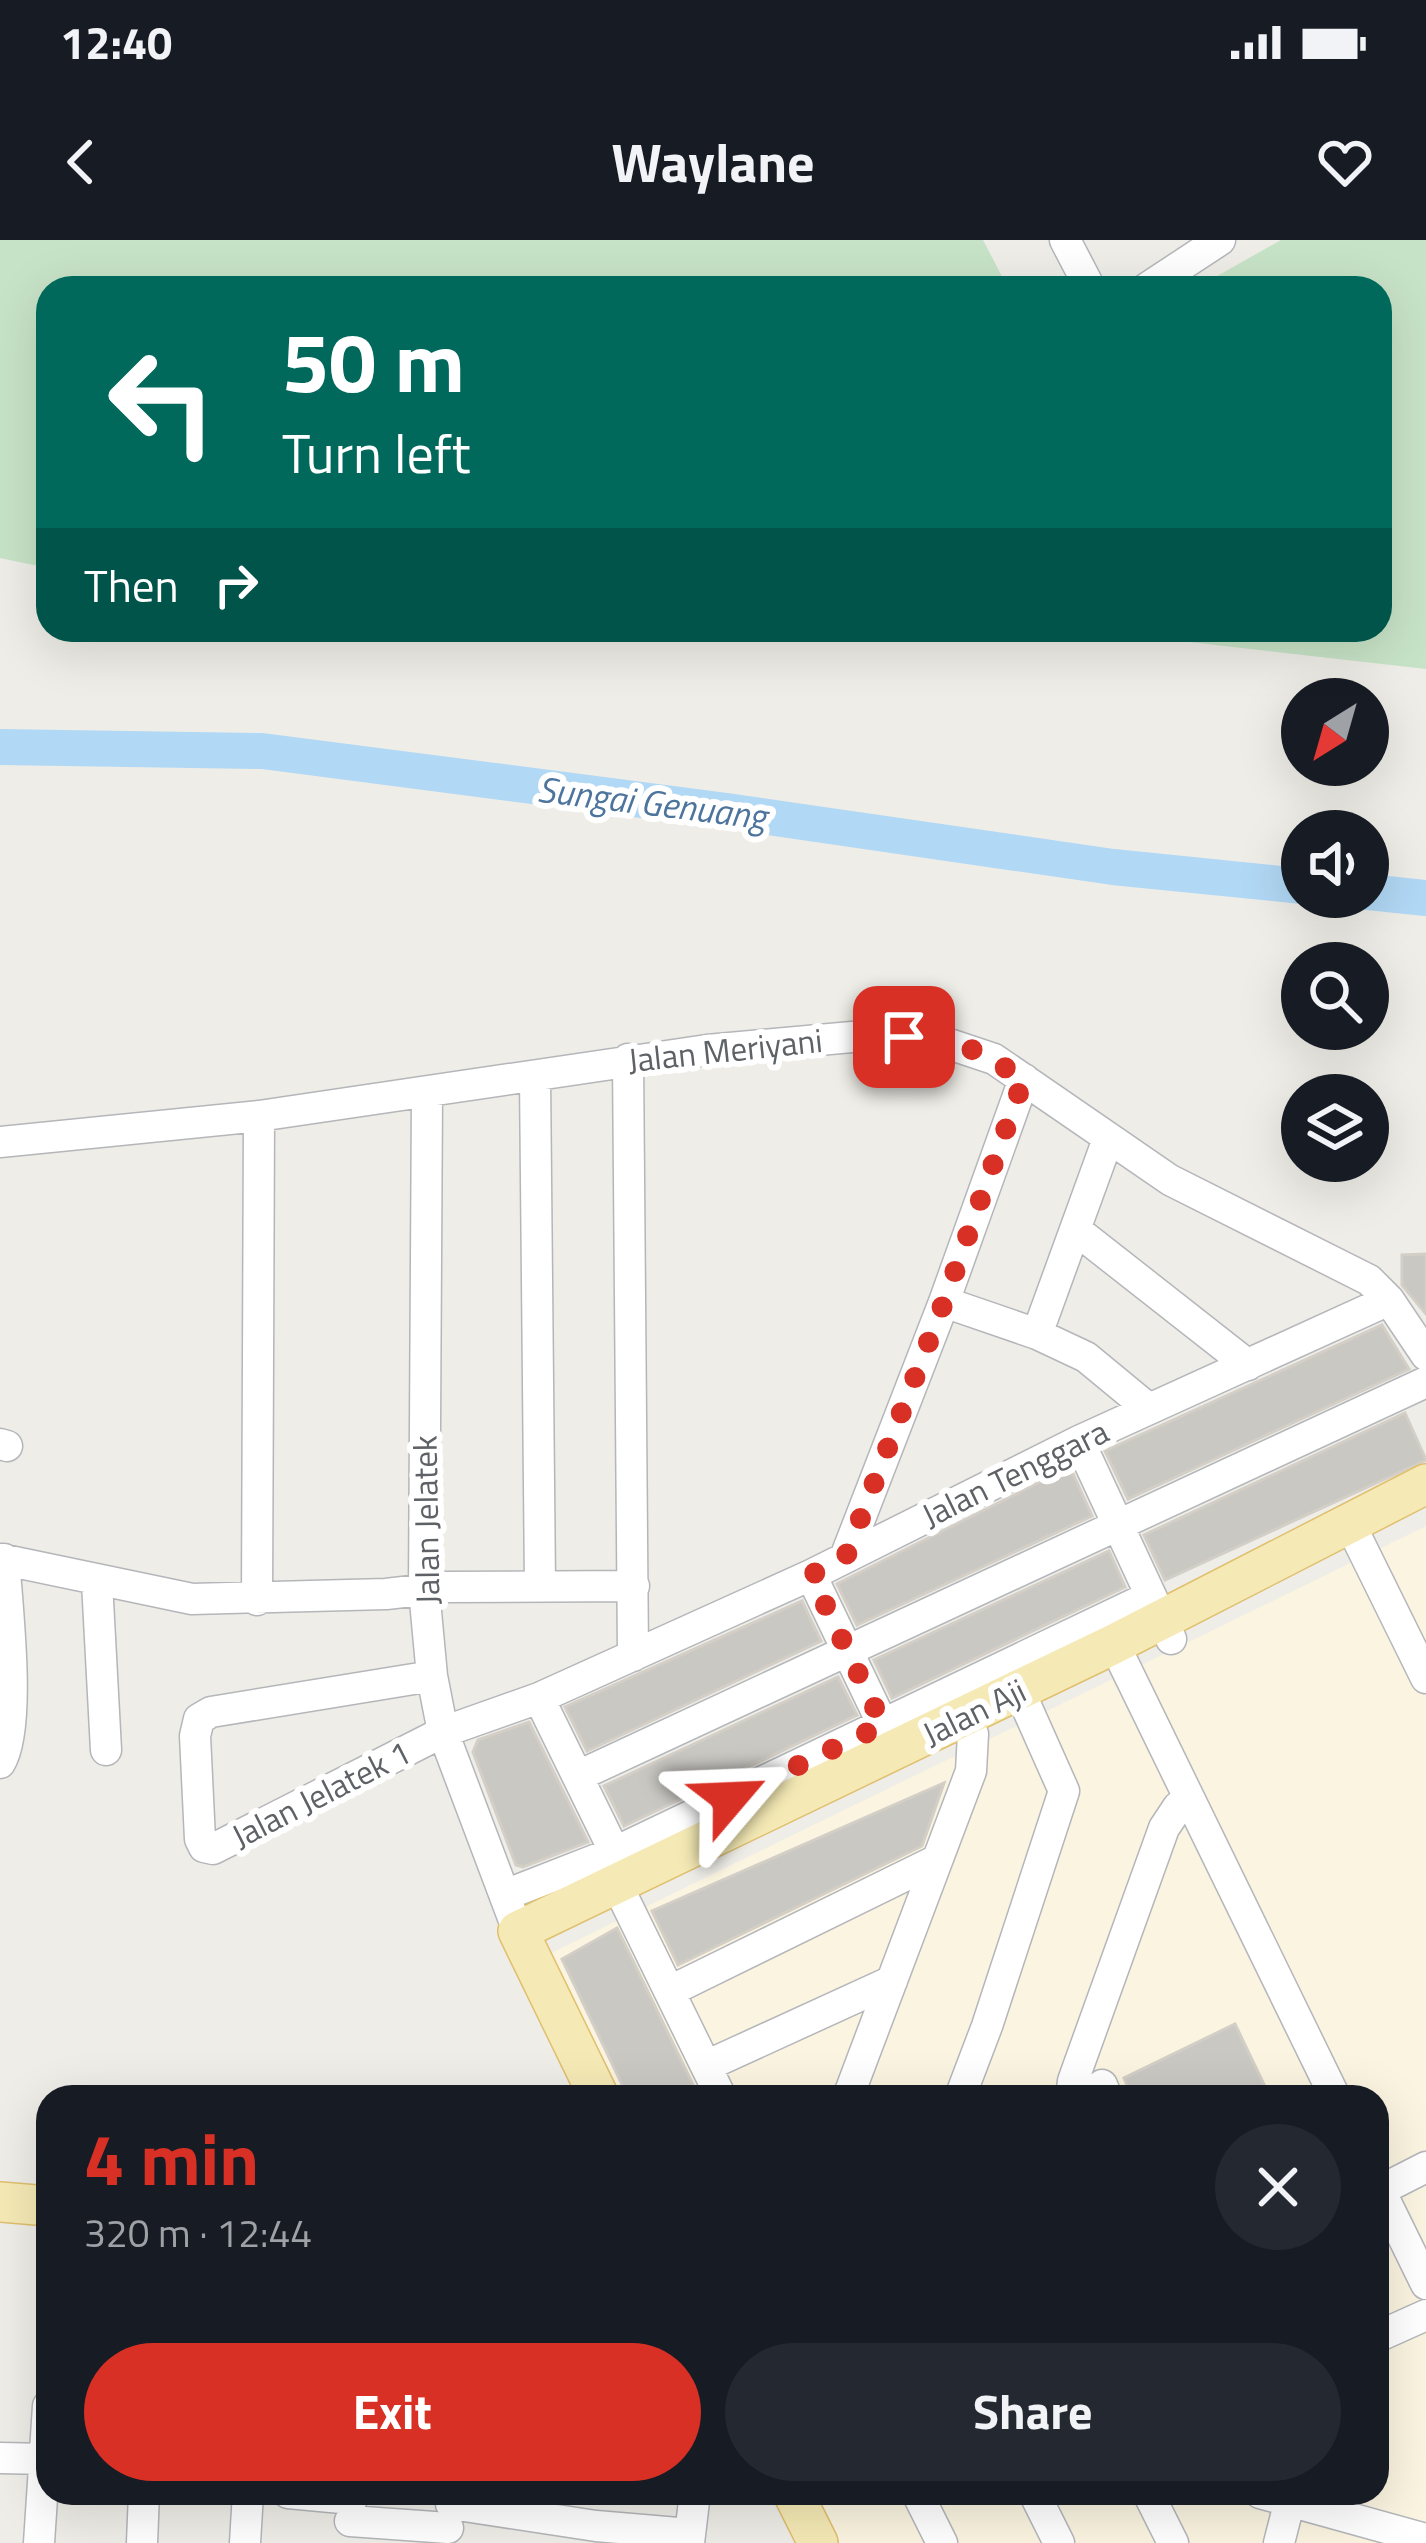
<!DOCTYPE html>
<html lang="en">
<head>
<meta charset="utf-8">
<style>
	:root { --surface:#171b24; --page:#242831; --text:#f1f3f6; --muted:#9ea1a6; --accent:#d93025 }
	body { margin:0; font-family:"Titillium Web",sans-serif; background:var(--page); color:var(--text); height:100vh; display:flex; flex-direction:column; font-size:45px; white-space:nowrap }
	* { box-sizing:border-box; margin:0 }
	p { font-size:39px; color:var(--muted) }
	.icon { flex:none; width:66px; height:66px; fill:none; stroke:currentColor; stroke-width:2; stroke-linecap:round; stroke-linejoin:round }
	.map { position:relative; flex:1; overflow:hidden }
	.panel { position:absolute; left:36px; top:1845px; width:1353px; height:420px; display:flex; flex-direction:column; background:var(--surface); border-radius:36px; box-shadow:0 12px 48px #0002 }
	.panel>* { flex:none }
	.top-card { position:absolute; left:36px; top:36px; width:1356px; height:366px; border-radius:36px; box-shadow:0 12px 48px #0002; background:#00695c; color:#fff; overflow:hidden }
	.needle { width:78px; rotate:217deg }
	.fabs { position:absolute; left:1281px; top:438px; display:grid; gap:24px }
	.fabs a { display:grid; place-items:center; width:108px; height:108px; border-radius:50%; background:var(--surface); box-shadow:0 12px 48px #0002; font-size:60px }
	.pin { position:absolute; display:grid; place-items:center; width:102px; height:102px; color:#fff; margin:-51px; border-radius:24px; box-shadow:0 6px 18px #0006 }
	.me { position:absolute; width:132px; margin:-66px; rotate:64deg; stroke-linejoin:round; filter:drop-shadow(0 0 9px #0008) }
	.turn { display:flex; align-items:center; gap:42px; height:252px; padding:0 48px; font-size:54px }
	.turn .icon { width:156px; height:156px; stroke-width:2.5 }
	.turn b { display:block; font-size:84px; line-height:102px }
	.then { display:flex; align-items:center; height:114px; padding:0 48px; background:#0003; gap:24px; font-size:45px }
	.round { display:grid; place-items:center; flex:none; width:126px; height:126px; border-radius:63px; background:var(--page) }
	.head { display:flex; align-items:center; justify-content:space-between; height:204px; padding:0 48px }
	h1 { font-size:72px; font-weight:700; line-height:90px; color:var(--accent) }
	.cta { display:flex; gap:24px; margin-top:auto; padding:24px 48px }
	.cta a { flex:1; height:138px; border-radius:72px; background:var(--accent); color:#fff; font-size:48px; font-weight:700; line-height:138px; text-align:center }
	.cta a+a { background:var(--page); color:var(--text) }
	.status { display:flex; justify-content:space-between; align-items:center; height:84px; padding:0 60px; background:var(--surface); direction:ltr }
	.status svg { height:33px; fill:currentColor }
	header { display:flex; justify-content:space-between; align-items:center; height:156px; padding:0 48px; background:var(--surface); font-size:54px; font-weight:700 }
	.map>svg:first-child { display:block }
	.commercial { fill:#faf4e0 }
	.green { fill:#c7e3c7 }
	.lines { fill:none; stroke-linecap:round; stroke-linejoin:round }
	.river { stroke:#b1d8f5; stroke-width:36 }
	.building { fill:#cac8c3; stroke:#d3cec6; stroke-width:3 }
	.minor-casing { stroke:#b4b6ba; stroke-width:33 }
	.major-casing { stroke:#e0bf6e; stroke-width:42 }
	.minor { stroke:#fff; stroke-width:30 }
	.major { stroke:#f5eab5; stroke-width:39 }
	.route { stroke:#d93025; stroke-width:21; stroke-dasharray:0 37.8 }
	.labels { text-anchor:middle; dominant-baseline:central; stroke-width:12; stroke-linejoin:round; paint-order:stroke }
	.street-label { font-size:33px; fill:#5e6165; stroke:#fff }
	.water-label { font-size:36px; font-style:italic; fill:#4c749d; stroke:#fff }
</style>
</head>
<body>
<div class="status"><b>12:40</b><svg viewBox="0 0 49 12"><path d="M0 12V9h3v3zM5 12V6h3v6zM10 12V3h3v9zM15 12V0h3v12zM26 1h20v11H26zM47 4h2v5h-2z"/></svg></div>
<header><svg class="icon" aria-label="back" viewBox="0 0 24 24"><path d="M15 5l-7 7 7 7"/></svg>Waylane<svg class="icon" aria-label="heart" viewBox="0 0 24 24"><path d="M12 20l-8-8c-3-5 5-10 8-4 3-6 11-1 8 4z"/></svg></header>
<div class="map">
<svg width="1426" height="2303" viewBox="0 0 1426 2303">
	<rect width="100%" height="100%" fill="#eeede7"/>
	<!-- commercial -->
	<path class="commercial" d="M1426,1286v1017h-591l-25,-50h567v-396h-762l-70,-141z"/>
	<!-- green -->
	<path class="green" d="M0,0h983l25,48h-960v280l-48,-10z
		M1281,0h145v429l-341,-39h295v-342h-184z"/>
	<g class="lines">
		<!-- river -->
		<path class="river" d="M0,507l262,4 465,60 386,56 189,19
			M1368,652l58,6"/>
	</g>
	<!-- building -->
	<path class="building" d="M1426,1014v60l-24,-29v-30z
		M1382,1085l27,44 -281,130 -23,-48z
		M1405,1173l21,47 -261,120 -21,-45z
		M1070,1227l22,49 -235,109 -20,-41z
		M1109,1311l16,36 -233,111 -18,-38z
		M802,1361l19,40 -234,110 -22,-44z
		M838,1437l19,38 -233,111 -20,-40z
		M529,1482l59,120 -65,25 -7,-2 -43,-113 5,-12z
		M944,1543l-22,63 -244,119 -26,-54z
		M617,1688l82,169h-71l-66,-138z
		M1235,1784l35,73h-138l-8,-19z"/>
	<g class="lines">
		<!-- minor casing -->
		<g class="minor-casing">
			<path id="minor" d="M1065,0l25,48
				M1147,48l73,-48
				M628,819l5,597
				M535,837l5,509
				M427,854l-3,496 8,86 11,56 75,199
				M0,902l259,-26 448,-66 145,-13h52l39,5 51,17 176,121 199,100 20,20 37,55
				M1076,990l172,135
				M944,1062l93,32 49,23 63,52
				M1037,1094l71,-195
				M1079,1201l92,198
				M0,1204l7,2
				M1351,1286l75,152
				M846,1315l98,-253 80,-223
				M0,1319l192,40 194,-5 60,-7 188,-1
				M811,1335l72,150
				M97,1342l9,168
				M257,1360l2,-484
				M1114,1404l221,453
				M432,1436l-221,36 -12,7 -4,17 5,103 4,8 9,2 230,-117 96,-34 272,-123 268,-134 310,-141
				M539,1458l83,169
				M0,1523c22,-35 7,-159 4,-204
				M578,1536l848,-394
				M505,1655l110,-43 536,-256
				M625,1661l96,196
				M670,1751l267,-131
				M706,1826l186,-85
				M1102,1845l5,12
				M848,1857l123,-326 2,-37 -8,-18
				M960,1857l27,-71 77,-235 -45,-101
				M1071,1857l2,-16 91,-253 14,-21 11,-8
				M1377,1944l49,100
				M1377,1952l49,-25
				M1377,2097l49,-22
				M0,2218l48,1
				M288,2253l64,6
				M917,2253l25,50
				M1034,2253l25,50
				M1148,2253l25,50
				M1260,2253l166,46
				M451,2264l145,22 94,8
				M350,2281l98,7
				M39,2303l9,-137
				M142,2303l2,-50
				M245,2303l3,-50
				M689,2303l6,-50
				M1279,2303l10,-39"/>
		</g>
		<!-- major casing -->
		<g class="major-casing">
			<path id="major" d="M599,1857l-81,-166 596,-287 312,-160
				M0,1962l48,4
				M793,2253l25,50"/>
		</g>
		<!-- minor -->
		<use href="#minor" class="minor"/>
		<!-- major -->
		<use href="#major" class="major"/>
	</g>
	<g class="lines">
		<!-- route -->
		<path class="route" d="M730,1558l153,-73 -72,-150 35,-19 98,-254 80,-224 -55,-30 -65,-11"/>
	</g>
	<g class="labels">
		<!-- street labels -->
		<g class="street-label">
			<text transform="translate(725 810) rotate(-6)">Jalan Meriyani</text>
			<text transform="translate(1015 1233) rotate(-26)">Jalan Tenggara</text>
			<text transform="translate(426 1280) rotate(-91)">Jalan Jelatek</text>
			<text transform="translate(974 1472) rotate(-26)">Jalan Aji</text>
			<text transform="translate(321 1554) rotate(-27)">Jalan Jelatek 1</text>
		</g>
		<!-- water labels -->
		<g class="water-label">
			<text transform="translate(652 562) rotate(7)">Sungai Genuang</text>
		</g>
	</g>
</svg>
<div class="fabs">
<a><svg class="needle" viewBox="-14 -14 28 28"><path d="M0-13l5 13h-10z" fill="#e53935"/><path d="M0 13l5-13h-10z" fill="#9ea1a6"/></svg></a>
<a><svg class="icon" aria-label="sound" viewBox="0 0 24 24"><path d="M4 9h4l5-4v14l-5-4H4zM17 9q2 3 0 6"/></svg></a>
<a><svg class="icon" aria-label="search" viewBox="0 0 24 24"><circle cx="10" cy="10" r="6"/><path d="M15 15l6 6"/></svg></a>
<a><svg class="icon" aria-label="layers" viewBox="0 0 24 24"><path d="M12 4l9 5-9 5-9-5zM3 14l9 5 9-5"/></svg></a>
</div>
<div class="pin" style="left:904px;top:797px;background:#d93025"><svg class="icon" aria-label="arrive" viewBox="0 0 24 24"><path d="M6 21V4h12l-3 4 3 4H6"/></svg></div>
<svg class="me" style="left:730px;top:1558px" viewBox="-20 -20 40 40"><path d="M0-17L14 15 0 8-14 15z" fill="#d93025" stroke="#fff" stroke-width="4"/></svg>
<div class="top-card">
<div class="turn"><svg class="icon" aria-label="left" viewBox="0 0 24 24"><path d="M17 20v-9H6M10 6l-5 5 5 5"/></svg><div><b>50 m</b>Turn left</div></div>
<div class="then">Then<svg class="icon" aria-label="right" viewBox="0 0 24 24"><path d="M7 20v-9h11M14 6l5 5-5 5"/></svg></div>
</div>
<section class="panel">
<div class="head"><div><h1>4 min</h1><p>320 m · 12:44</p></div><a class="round"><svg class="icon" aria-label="close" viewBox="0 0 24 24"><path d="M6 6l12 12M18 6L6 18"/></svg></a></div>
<div class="cta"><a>Exit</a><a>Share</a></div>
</section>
</div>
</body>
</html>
